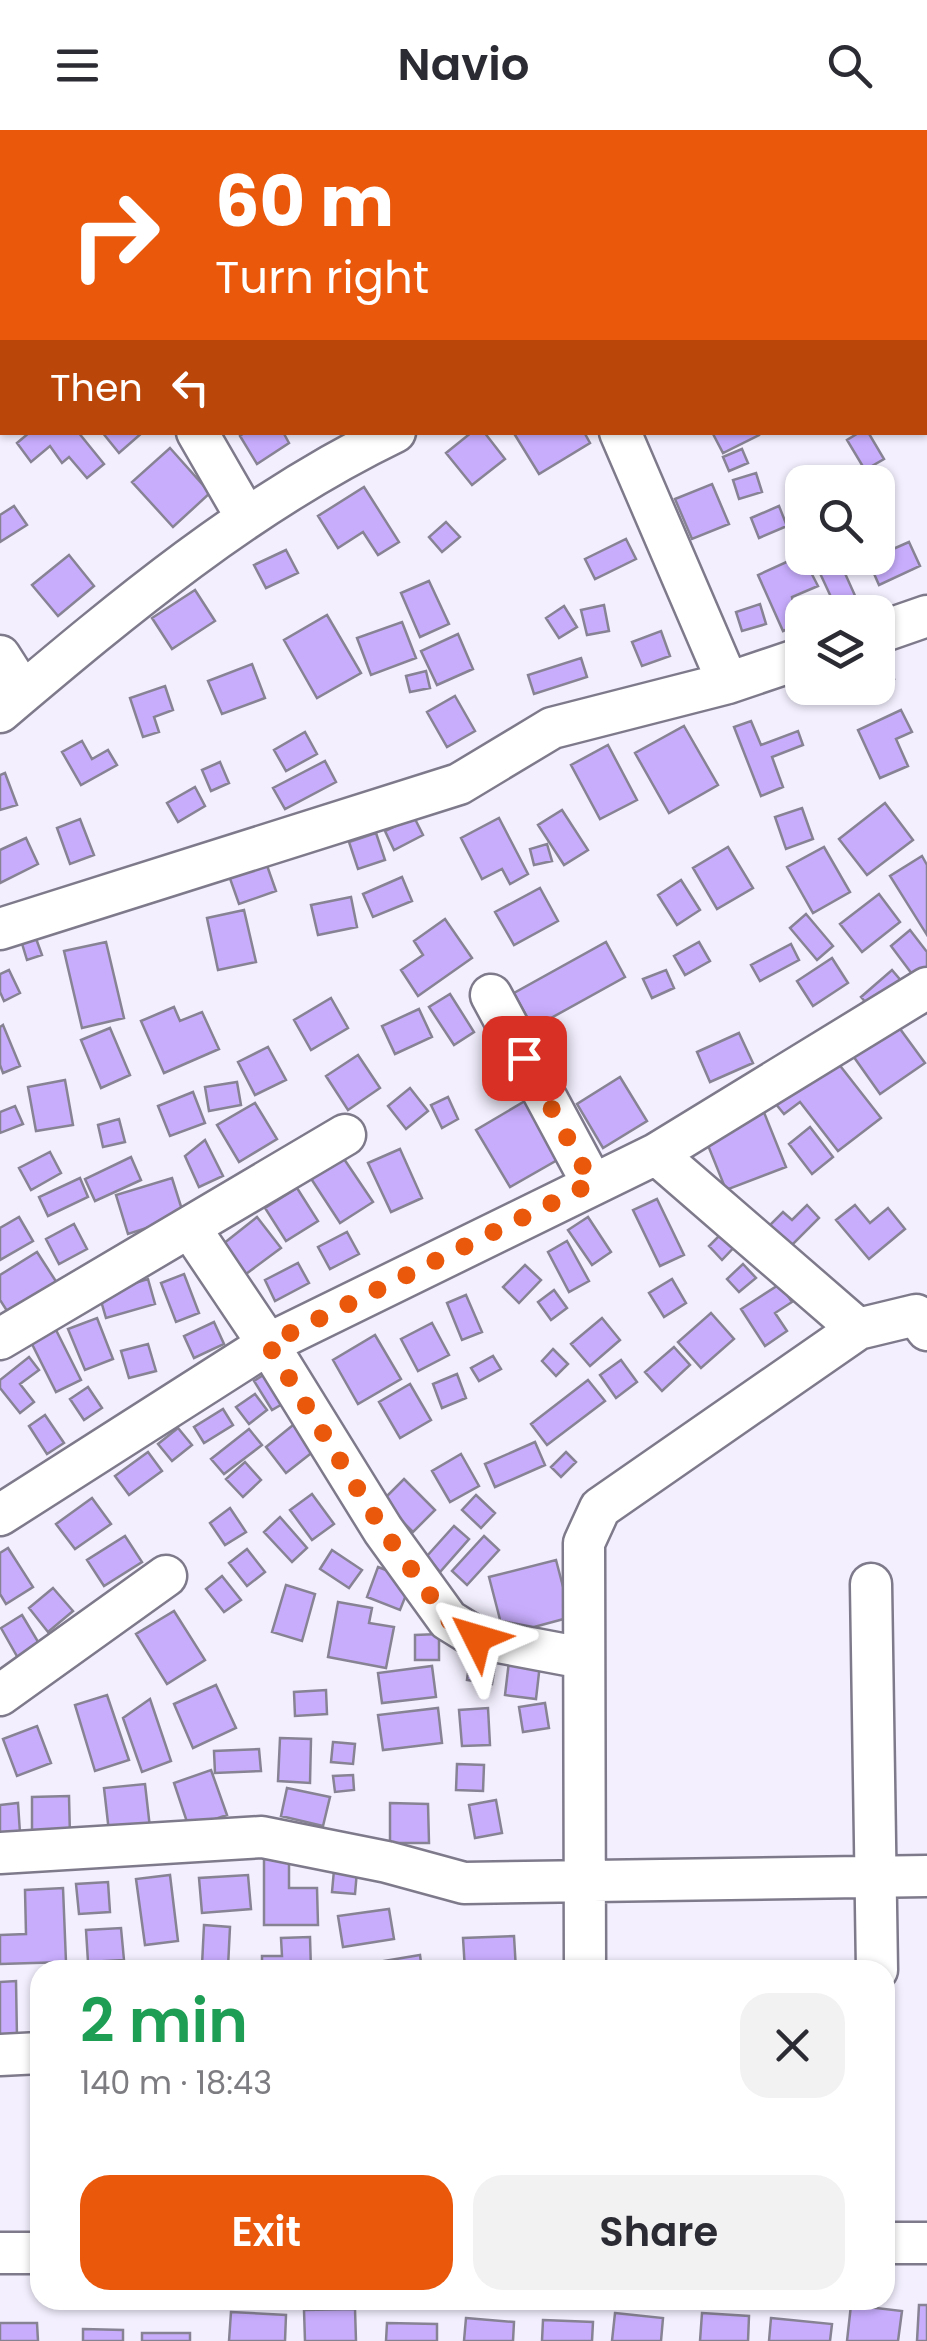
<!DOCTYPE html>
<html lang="en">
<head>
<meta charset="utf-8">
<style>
	:root { --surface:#fff; --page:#f2f2f3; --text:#2b2b33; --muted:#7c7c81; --accent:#ea580c }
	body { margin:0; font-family:Poppins,sans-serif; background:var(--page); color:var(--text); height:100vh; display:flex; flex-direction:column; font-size:38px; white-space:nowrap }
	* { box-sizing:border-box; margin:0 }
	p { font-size:32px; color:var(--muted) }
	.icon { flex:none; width:55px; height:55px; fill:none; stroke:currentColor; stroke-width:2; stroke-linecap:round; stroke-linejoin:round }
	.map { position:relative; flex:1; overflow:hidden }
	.panel { position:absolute; left:30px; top:1830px; width:865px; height:350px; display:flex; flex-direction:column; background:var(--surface); border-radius:30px; box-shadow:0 2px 8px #0004 }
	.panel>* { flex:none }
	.guide { position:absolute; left:0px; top:0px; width:928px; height:305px; box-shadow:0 2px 8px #0004; background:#ea580c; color:#fff; overflow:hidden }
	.controls { position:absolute; left:785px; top:335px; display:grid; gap:20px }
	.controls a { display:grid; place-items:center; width:110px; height:110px; border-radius:20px; background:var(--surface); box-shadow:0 2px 8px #0004; font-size:50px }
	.pin { position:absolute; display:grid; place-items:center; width:85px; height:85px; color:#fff; margin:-42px; border-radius:20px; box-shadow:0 5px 15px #0006 }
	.me { position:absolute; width:110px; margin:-55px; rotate:310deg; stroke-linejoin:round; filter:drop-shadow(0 0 8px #0008) }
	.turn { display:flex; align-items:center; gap:35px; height:210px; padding:0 50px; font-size:45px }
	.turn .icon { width:130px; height:130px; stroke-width:2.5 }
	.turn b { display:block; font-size:70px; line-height:85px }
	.then { display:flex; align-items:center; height:95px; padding:0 50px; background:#0003; gap:20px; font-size:38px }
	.round { display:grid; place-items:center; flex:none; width:105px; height:105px; border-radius:30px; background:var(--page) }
	.summary { display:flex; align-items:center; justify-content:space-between; height:170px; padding:0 50px }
	h1 { font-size:60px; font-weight:600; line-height:75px; color:#1e9e55 }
	.button { display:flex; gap:20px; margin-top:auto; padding:20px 50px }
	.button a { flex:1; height:115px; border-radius:30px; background:var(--accent); color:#fff; font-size:40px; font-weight:600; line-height:115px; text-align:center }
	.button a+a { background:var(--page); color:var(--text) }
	header { display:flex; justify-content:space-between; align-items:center; height:130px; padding:0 50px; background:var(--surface); font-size:45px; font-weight:600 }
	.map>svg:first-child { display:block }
	.building { fill:#c8adfd; stroke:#888394; stroke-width:2.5 }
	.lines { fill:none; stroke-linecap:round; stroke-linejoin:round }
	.minor-casing { stroke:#7f7a8b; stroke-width:45 }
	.minor { stroke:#fff; stroke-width:40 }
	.route { stroke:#ea580c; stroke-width:18; stroke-dasharray:0 32.4 }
</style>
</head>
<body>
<header><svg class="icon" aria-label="menu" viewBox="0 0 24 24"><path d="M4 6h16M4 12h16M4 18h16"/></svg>Navio<svg class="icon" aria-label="search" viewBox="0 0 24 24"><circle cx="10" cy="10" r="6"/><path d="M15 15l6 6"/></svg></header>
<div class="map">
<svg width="927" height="2211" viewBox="0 0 927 2211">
	<rect width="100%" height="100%" fill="#f3effe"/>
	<!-- building -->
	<path class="building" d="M30,302h48l26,32 -17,14 -18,-21 -7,6 -12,-17 -19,16 -14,-19z
		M102,302h41l-24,21z
		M245,302h38l6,11 -32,21 -17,-28z
		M472,302h12l21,27 -33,26 -26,-32z
		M519,302h65l6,11 -51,31 -24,-39z
		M712,302h46l1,3 -36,18z
		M860,302h8l16,27 -19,11 -18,-30z
		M170,318l40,45 -37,34 -41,-45z
		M742,319l6,14 -19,8 -6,-14z
		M756,343l6,19 -23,7 -6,-19z
		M712,354l17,40 -37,15 -17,-40z
		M364,357l35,55 -21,13 -15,-23 -25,16 -20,-32z
		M14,376l13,19 -27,17v-27z
		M779,376l8,20 -28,12 -8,-20z
		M446,392l14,15 -18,15 -13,-15z
		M626,409l10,20 -41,20 -10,-20z
		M909,412l11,24 -41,19 -11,-25z
		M286,420l12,23 -32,15 -12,-23z
		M69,425l25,31 -36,30 -26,-31z
		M802,425l16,31 -26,11 5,28 -14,6 -25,-56z
		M839,430l22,49 -8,3h-15l-20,-43z
		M429,451l20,43 -29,13 -19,-44z
		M195,460l20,31 -43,28 -20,-31z
		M760,474l6,20 -24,7 -6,-19z
		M604,475l5,26 -22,4 -6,-25z
		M564,476l13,21 -18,11 -13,-20z
		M327,485l34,58 -44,25 -33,-58z
		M402,492l14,36 -45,17 -14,-37z
		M661,501l9,25 -28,10 -10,-24z
		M458,504l15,35 -36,16 -16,-34z
		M881,524l13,25 -16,8v-31z
		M581,528l6,19 -53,17 -6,-19z
		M252,534l13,34 -43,16 -14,-33z
		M426,541l4,17 -20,4 -4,-16z
		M165,556l8,24 -19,7 5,15 -16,5 -13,-39z
		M455,566l20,35 -28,16 -20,-35z
		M901,580l11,22 -16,7 12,27 -28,12 -22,-48z
		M751,591l10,24 37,-14 5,14 -31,12 11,30 -22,9 -27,-69z
		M684,596l34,59 -49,28 -34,-60z
		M305,602l12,22 -31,17 -12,-21z
		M82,611l10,18 16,-9 9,15 -36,20 -19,-33z
		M608,615l29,55 -37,19 -29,-54z
		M325,631l11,21 -51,27 -12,-21z
		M220,632l9,21 -18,8 -9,-21z
		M5,643l12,32 -17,5v-35z
		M195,657l10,19 -27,16 -11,-19z
		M885,673l28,37 -46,35 -28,-36z
		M802,678l11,31 -27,10 -11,-32z
		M562,680l26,40 -24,15 -26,-40z
		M414,687l9,18 -29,15 -9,-19z
		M499,688l29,56 -18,10 -8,-15 -20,10 -21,-41z
		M80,689l14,36 -24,9 -13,-36z
		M376,703l9,27 -27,9 -9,-27z
		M26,708l12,26 -38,19v-33z
		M547,714l5,17 -18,4 -4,-16z
		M728,717l25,41 -36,21 -24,-41z
		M824,717l26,45 -37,21 -26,-46z
		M922,726l5,9v70l-37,-59z
		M264,727l12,34 -37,13 -12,-34z
		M402,747l10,24 -39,16 -10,-23z
		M681,750l19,30 -23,15 -19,-30z
		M540,758l18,33 -44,24 -19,-33z
		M879,764l21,28 -38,30 -22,-28z
		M351,767l6,30 -39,8 -7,-30z
		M244,780l12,52 -38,8 -11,-52z
		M806,784l27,32 -16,14 -27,-32z
		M445,789l27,39 -54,38 -17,-26 22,-15 -9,-14z
		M910,800l17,22v17l-12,9 -24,-32z
		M34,803l8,22 -15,5 -7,-23z
		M106,812l18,76 -42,10 -18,-77z
		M606,812l19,35 -92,51 -19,-35z
		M699,812l11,19 -25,14 -11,-19z
		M791,814l8,16 -39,21 -9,-16z
		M832,828l16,25 -35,23 -16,-25z
		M9,840l11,23 -16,8 -4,-9v-18z
		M666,840l8,18 -22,10 -9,-19z
		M892,840l11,13 -30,28 -12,-14z
		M450,864l24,38 -20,13 -25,-38z
		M331,868l17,30 -37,22 -17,-30z
		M174,877l6,14 22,-9 17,37 -55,24 -23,-52z
		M419,879l13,28 -37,17 -13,-28z
		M895,892l30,41 -45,31 -29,-41z
		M3,895l17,41 -17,7 -3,-8v-38z
		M110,898l20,47 -29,13 -20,-48z
		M739,903l14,30 -43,19 -13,-30z
		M268,917l18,33 -31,15 -17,-33z
		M358,925l22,33 -32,22 -22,-34z
		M834,928l47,60 -43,33 -38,-49 -16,12 -9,-11z
		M620,947l27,44 -44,27 -26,-44z
		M65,950l8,45 -37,6 -8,-44z
		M237,952l4,23 -32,6 -4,-24z
		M410,958l18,23 -22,18 -18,-23z
		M193,962l12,31 -35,13 -12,-30z
		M448,967l10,22 -16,9 -11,-23z
		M525,971l34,58 -49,28 -34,-57z
		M255,973l22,36 -38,23 -22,-37z
		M761,975l25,62 -60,23 -25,-62z
		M15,976l8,18 -23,9v-21z
		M119,989l6,23 -22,5 -5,-22z
		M810,997l23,30 -21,17 -23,-30z
		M205,1010l18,36 -24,11 -14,-31z
		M400,1019l22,49 -31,14 -23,-49z
		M50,1022l11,21 -30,17 -12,-22z
		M342,1026l31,46 -33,21 -30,-46z
		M131,1027l10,23 -46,21 -10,-22z
		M80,1048l8,19 -40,19 -9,-19z
		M172,1048l12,38 -56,18 -12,-39z
		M297,1058l21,33 -32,20 -21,-33z
		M657,1069l27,56 -24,11 -27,-56z
		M807,1075l12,13 -29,29 -20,-22 13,-13 9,8z
		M855,1075l15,18 18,-15 17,21 -36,30 -33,-39z
		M19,1087l14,24 -33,19v-32z
		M257,1087l24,31 -35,26 -23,-30z
		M588,1087l23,35 -19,13 -24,-35z
		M74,1094l13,25 -28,15 -13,-25z
		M726,1099l13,13 -17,18 -13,-14z
		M347,1102l12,22 -29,15 -12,-22z
		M567,1111l22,40 -20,11 -21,-40z
		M37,1122l20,31 -48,31 -9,-14v-25z
		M298,1133l11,20 -34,18 -10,-21z
		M743,1134l13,14 -17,14 -12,-13z
		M525,1135l16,15 -22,23 -16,-16z
		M184,1144l15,39 -23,9 -15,-39z
		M148,1149l7,25 -49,14 -7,-24z
		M672,1149l14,24 -22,14 -15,-24z
		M780,1154l12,18 -17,11 12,18 -22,15 -24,-37z
		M554,1160l13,18 -16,12 -13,-18z
		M466,1165l16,37 -20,8 -15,-37z
		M711,1183l23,26 -33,29 -23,-26z
		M97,1188l16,41 -28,11 -17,-41z
		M602,1188l18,22 -30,26 -19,-22z
		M214,1192l10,22 -30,14 -10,-22z
		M432,1193l17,32 -31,16 -17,-32z
		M54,1196l27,54 -25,12 -27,-54z
		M375,1205l26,44 -43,25 -25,-44z
		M148,1214l8,27 -27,7 -8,-27z
		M674,1217l16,18 -28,26 -17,-19z
		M553,1219l15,15 -12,12 -14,-15z
		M493,1226l8,13 -22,12 -8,-13z
		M29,1227l10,13 -19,14 14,18 -14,11 -20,-25v-8z
		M621,1230l16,22 -21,16 -16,-23z
		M271,1240l18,30 -17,10 -18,-29z
		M457,1244l9,24 -24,10 -9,-24z
		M588,1250l17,21 -58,44 -16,-21z
		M410,1254l21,36 -31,18 -21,-36z
		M88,1257l14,21 -18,12 -14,-21z
		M255,1264l12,16 -18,14 -13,-17z
		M223,1279l10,16 -29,18 -10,-16z
		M45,1285l19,28 -17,11 -18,-28z
		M298,1291l21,26 -33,26 -20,-26z
		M178,1298l14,17 -20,16 -14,-17z
		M249,1299l13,16 -38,29 -13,-15z
		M535,1312l10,23 -50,22 -10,-23z
		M148,1322l14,19 -33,24 -14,-19z
		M566,1322l10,10 -15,15 -10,-10z
		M461,1324l18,32 -29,16 -18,-31z
		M245,1332l16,18 -18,17 -17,-18z
		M404,1349l31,31 -22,22 -31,-31z
		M312,1364l22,30 -22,16 -22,-30z
		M476,1365l19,18 -14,15 -19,-18z
		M92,1368l19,26 -36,25 -19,-25z
		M230,1378l16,24 -21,13 -15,-22z
		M280,1387l27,31 -15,14 -28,-30z
		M454,1396l15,13 -29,33 -13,-16z
		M125,1406l17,26 -38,24 -17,-26z
		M484,1406l15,14 -32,35 -15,-14z
		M8,1418l25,39 -27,17 -6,-10v-41z
		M247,1419l18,23 -18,14 -18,-23z
		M332,1420l30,20 -13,18 -29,-19z
		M556,1430l15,57 -67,18 -15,-58z
		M378,1437l34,13 -12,30 -33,-13z
		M222,1446l19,24 -17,12 -18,-23z
		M286,1455l29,9 -13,47 -30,-9z
		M53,1458l20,23 -25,21 -19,-24z
		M338,1472l34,6 -3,15 25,4 -8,41 -58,-11z
		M174,1481l31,49 -38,24 -31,-50z
		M22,1485l18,30 -22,13 -17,-30z
		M439,1504v26h-24v-25z
		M470,1527l26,3 -4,24 -25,-4z
		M509,1531l31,3 -4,35 -31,-4z
		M432,1536l4,31 -54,6 -4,-30z
		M216,1555l20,43 -43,20 -19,-44z
		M326,1560l1,24 -32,2 -1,-24z
		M107,1565l22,65 -34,11 -20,-66z
		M150,1569l21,62 -29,11 -19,-54z
		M545,1573l4,25 -26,4 -4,-25z
		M438,1578l4,35 -59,7 -5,-35z
		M488,1578l2,37 -28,1 -3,-36z
		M37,1596l14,37 -34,13 -14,-37z
		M280,1608l31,1 -1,44 -32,-2z
		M333,1612l22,2 -2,20 -22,-2z
		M259,1619l2,22 -46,2 -1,-22z
		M457,1634l27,1 -1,26 -27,-1z
		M211,1640l16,45 -38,13 -15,-45z
		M353,1645l1,15 -19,2 -2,-16z
		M145,1654l5,44 -41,4 -5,-44z
		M287,1658l43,9 -7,29 -42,-10z
		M69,1666l1,41h-38v-40z
		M496,1670l6,33 -27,5 -6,-33z
		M18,1673l2,30 -20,1v-29z
		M390,1673l38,1 1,39h-39z
		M264,1729h25v29h28l1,37h-54z
		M334,1740l23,1 -2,23 -23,-2z
		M170,1745l8,66 -33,4 -9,-66z
		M248,1745l3,34 -49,4 -3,-35z
		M108,1752l2,30 -31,2 -3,-30z
		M63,1758l3,74 -66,2v-29l26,-1 -1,-44z
		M389,1779l5,30 -51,8 -5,-31z
		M204,1795l26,2 -2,40 -26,-2z
		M121,1798l3,32 -36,2 -2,-32z
		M514,1806l2,34h-51l-2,-32z
		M310,1807l1,33h-49v-14h20l-1,-18z
		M420,1825l2,15h-61l-1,-5z
		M16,1851l1,57 -17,1v-57z
		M34,2006l6,1v51h-7z
		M851,2175l51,6 -4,30h-51z
		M919,2175h8v36h-10z
		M355,2179l1,32h-51l-1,-31z
		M231,2182l55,3 -1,26h-56z
		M615,2183l48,5 -2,23h-49z
		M702,2183l47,3 -1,25h-48z
		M466,2188l48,4 -1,19h-49z
		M771,2188l61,6 -2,17h-61z
		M543,2190l50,2 -1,19h-50z
		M0,2193h37l1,18h-38z
		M387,2193l50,1v17h-51z
		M83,2199l40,1v11h-40z
		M142,2203h48v8h-48z"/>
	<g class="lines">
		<!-- minor casing -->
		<g class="minor-casing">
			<path id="minor" d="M63,2v-2
				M234,2l4,-2
				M646,2l5,-2
				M925,85l2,-1
				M0,125l2,-3
				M197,302l49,85
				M620,302l108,251
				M878,503l49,-17
				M0,526l23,36
				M0,582c123,-104 248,-209 395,-280
				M0,799l459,-145 93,-56 176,-45 74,-25
				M491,865l101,188
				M656,1024l202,175
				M190,1098l78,116 115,186 65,90 29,18 106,20
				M0,1209l345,-204
				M0,1385l268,-171 388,-190 271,-166
				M871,1454l6,386
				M0,1565l166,-119
				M0,1723l262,-16 125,25 77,21 463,-7
				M585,1840l-1,-427 16,-35 258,-179 58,-14 11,15
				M0,1925l40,-2
				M885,2113h42
				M0,2123h40"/>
		</g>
		<!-- minor -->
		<use href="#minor" class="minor"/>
	</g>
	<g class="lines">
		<!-- route -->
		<path class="route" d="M477,1508l-29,-18 -65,-90 -115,-186 324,-161 -68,-125"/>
	</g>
</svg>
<div class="controls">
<a><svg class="icon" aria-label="search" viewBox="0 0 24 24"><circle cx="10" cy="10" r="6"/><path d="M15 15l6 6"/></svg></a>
<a><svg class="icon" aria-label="layers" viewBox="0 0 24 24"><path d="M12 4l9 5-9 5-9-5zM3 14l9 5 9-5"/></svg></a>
</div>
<div class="pin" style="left:524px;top:928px;background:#d93025"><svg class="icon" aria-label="arrive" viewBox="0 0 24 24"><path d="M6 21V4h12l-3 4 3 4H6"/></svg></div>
<svg class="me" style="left:477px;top:1508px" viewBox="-20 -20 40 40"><path d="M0-17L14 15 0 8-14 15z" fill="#ea580c" stroke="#fff" stroke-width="4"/></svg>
<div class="guide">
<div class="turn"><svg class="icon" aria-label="right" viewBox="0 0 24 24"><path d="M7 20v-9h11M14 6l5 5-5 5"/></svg><div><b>60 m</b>Turn right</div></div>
<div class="then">Then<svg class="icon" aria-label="left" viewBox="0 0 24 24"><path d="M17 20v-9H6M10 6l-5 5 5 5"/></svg></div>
</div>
<section class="panel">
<div class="summary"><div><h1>2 min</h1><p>140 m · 18:43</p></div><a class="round"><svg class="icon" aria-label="close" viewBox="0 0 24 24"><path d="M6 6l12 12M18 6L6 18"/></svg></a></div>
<div class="button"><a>Exit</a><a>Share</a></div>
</section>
</div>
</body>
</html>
